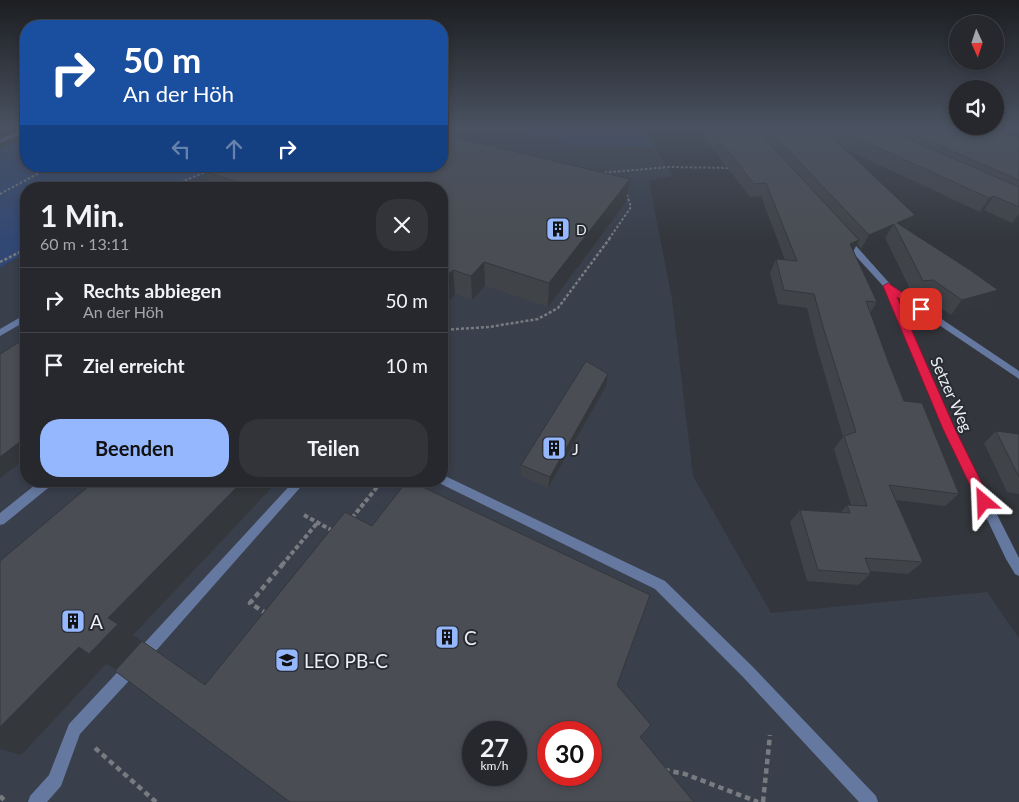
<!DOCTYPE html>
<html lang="de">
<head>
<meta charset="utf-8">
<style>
	:root { --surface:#26282d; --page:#323439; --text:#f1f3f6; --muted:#a4a6aa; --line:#424449; --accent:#94b7fd }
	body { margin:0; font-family:Lato,sans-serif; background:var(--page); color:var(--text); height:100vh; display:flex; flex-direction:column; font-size:19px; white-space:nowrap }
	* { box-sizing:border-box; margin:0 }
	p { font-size:16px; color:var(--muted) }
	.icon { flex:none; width:28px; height:28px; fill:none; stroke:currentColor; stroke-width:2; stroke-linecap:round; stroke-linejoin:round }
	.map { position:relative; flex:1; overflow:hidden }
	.drawer { position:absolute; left:20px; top:182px; width:428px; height:305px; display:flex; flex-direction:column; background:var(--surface); border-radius:20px; box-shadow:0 2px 8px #0003,0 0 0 1px var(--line) }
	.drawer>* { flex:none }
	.banner { position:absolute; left:20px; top:20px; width:428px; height:152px; border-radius:20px; box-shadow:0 2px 8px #0003,0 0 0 1px var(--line); background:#1a4fa0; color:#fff; overflow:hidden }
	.needle { width:32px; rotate:177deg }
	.fabs { position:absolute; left:949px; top:15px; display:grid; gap:10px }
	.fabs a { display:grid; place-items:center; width:55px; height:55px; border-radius:50%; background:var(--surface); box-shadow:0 2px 8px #0003,0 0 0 1px var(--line); font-size:25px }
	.speed { position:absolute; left:462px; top:721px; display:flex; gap:10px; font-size:25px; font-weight:700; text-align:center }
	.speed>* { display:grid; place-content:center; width:65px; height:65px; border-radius:50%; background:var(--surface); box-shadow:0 2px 8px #0003,0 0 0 1px var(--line); line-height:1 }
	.speed small { font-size:12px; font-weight:400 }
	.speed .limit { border:8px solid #d22; background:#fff; color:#111 }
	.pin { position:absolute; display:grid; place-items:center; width:42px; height:42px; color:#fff; margin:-21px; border-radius:10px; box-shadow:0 2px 8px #0006 }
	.me { position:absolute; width:55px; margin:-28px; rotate:334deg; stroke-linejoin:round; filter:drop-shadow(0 0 4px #0008) }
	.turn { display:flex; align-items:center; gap:18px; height:105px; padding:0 20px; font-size:22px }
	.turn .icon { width:65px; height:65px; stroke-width:2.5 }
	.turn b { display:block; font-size:35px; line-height:42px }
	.lanes { display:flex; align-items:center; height:48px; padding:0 20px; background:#0003; justify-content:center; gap:25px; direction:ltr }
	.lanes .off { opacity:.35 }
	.round { display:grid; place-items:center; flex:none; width:52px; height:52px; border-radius:20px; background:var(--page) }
	.overview { display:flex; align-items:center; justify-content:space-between; height:85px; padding:0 20px }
	h1 { font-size:30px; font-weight:700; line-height:38px }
	.cta { display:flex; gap:10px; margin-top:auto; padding:10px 20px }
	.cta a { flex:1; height:58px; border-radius:20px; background:var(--accent); color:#111; font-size:20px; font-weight:700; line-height:58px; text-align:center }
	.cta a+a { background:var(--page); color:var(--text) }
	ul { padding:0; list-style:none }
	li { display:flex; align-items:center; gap:15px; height:65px; padding:0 20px; border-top:1px solid var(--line) }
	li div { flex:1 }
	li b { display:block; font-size:19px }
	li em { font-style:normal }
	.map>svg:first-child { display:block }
	.built { fill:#393f4b; fill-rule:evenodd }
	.green { fill:#324874 }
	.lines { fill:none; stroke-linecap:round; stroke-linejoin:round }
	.path-far3 { stroke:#787b80; stroke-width:2; stroke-dasharray:2.5 2; stroke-linecap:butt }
	.path-far2 { stroke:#787b80; stroke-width:2.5; stroke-dasharray:3 2; stroke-linecap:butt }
	.path-far1 { stroke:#787b80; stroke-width:4; stroke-dasharray:4.5 2.5; stroke-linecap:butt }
	.path { stroke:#787b80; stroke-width:4.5; stroke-dasharray:5.5 4; stroke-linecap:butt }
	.lane { fill:#65789f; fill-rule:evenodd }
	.street { fill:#65789f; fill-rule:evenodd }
	.wall { fill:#404348 }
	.shaded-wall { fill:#34373b }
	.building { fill:#4a4e54; stroke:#34373b; fill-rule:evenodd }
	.route { fill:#e11d48; stroke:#92132f }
	.labels { text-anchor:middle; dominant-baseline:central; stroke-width:4; stroke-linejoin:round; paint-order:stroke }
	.far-poi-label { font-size:14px; fill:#eceff3; stroke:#292c32; text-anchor:start }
	.street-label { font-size:16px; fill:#eceff3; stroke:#292c32 }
	.poi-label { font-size:16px; fill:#eceff3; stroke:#292c32; text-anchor:start }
	.near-poi-label { font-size:19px; fill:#eceff3; stroke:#292c32; text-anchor:start }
</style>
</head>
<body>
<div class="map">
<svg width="1019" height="802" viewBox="0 0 1019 802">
	<rect width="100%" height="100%" fill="#33363c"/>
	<!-- built -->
	<path class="built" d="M441,128h22l19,5 58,1 32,11 82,1 18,30 -23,5 23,118 21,177 78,137 216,-21 32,46v164h-1019v-534l26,-16v229h415v-292h-273l58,-23h215zM474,732h42v43h-42zM549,732h42v43h-42z"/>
	<!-- green -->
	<path class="green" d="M463,128h180l11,18 -82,-1 -32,-11 -58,-1z
		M26,136v30h200l-58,23h-142v63l-26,16v-120z"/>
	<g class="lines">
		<!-- path-far3 -->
		<path class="path-far3" d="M600,173l69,-6 62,1
			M164,189l44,-18
			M0,194l52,-28
			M609,239l22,-32 -5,-15"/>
		<!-- path-far2 -->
		<path class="path-far2" d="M0,262l26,-13
			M441,330l48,-3 49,-8 20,-11 52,-70"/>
		<!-- path-far1 -->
		<path class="path-far1" d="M441,393l7,3
			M441,409l3,-3
			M304,515l29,16
			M352,518l30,-37
			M282,565l36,-43"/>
		<!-- path -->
		<path class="path" d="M267,614l-17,-11 33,-39
			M95,748l61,54
			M664,770l21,4 73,28
			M0,796l6,6
			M763,802l7,-67"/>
		<!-- lane -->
		<path class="lane" d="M26,314v7l-26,15v-7z
			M441,474l224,107 88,86 123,129 2,6h-19l-116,-125 -88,-88 -218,-107 4,-1z
			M40,481h14l-1,3 -49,40 -4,1v-12z
			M294,481h12l-159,180 -5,2 -5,-2 -2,-5 2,-5z
			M132,660l5,2 2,5 -2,5 -57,62 -19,52 -14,16h-19l2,-6 19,-21 20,-51 58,-62z"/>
		<!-- street -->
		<path class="street" d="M26,128v4l-26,11v-4z
			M843,238h6l42,47 128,86v8l-123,-83 58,133 65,129v18l-4,-2 -9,-15 -62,-130 -60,-142 -41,-45z"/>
	</g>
	<!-- wall -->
	<path class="wall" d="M707,128h283l29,11v81l-7,3 -28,-13 -4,2 -135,-63 70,66 -8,14 91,61 -12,15 -35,10 -29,-20h-9l-28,-57 -24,11 -4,-5 -4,6 24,52 -7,11 18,48 16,40 55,93 -14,12 -49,-6 27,62 -15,12 -38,-3 1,3 -13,11 -51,-4 -17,-59 10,-12 41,2 6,-7h4l-17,-56 9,-12 -27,-93 -9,-36 -29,-4 -8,-31 6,-14 9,1 -24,-64 -11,1 -46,-59z
		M441,134l189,45 -4,23 -78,105 -63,-21 -13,14 -17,-6 -14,14v-119h-228l-7,-17 10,-6h225z
		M608,374l-2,12 -58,102 -27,-12v-11z
		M996,431l23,3v60l-12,-2 -23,-49z"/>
	<!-- shaded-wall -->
	<path class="shaded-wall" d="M274,166h38l-31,23z
		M630,179l-4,23 -78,105 1,-24z
		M994,196l-10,14 -4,2 9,-14z
		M1019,214v6l-7,3z
		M915,215l-9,14 -9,-6z
		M894,224l-9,14 -24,11 8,-14z
		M859,240l-7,14 -2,-10z
		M484,262l1,24 -13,14 -1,-24z
		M453,270l2,24 -14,14v-27z
		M998,290l-12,15 -35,10 11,-15z
		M608,374l-2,12 -58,102 2,-11z
		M26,437v21l-26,20v-21z
		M243,481h35l-145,154 10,7 -26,28 -11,-6 -85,91 -21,-6v-22z"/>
	<!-- building -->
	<path class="building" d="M710,128h45l104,112 -9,4 27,58 -11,-1 22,60 16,40 18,2 37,91 -70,-9 34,77 -58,-4 6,16 -53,-4 -18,-60 50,3 -3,-8 20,1 -23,-70 12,-4 -32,-102 -10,-36 -30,-4 -8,-31 21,2 -31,-78 -12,1z
		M767,128h56l92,87 -18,8 73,47 28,20 -36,10 -29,-20 -10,1 -29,-57 -25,11z
		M835,128h48l136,59v20l-25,-11 -5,2z
		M899,128h91l29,11v41z
		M441,134l189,45 -81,104 -65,-21 -13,14 -18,-6 -12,11v-92h-181l-54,-17 10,-6h58l2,2h9l2,-2h154z
		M26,338v99l-26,20v-103z
		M586,361l22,13 -58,103 -29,-12z
		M996,431l23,3v43z
		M95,481h148l-135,137 10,6 -29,30 -10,-7 -79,80v-166z
		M407,481h3l240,114 -33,90 34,40 -11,12 54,65h-404l-175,-131 27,-30 63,44 140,-173 27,14zM474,732h42v43h-42zM549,732h42v43h-42z"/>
	<!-- sky -->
	<linearGradient id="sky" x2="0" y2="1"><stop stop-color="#1c1e21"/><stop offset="0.53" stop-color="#4a5261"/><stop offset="1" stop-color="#4a5261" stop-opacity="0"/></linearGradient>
	<rect width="1019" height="241" fill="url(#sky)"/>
	<!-- route -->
	<path class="route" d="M888,283l38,26 -2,2h-7l-20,-14 58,132 36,73 -2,4 -5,2 -4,-2 -37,-77 -60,-143z"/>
	<!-- icons -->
	<defs>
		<g id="building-square" transform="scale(1.25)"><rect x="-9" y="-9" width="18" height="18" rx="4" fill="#94b7fd" stroke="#292c32"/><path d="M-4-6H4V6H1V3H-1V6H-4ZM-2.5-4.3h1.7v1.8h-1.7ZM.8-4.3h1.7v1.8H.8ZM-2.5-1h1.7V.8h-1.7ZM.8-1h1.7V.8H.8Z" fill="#111"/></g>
		<g id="university-square" transform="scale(1.25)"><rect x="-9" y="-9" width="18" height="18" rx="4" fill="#94b7fd" stroke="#292c32"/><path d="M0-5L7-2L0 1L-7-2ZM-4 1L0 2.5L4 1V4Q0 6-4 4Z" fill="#111"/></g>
	</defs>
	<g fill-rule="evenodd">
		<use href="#building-square" x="558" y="229"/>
		<use href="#building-square" x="554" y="448"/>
		<use href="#building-square" x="73" y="621"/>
		<use href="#building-square" x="447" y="637"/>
		<use href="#university-square" x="287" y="660"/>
	</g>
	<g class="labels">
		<!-- far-poi labels -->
		<g class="far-poi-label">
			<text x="576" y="229">D</text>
		</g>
		<!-- street labels -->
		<g class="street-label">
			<text transform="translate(952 394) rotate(66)">Setzer Weg</text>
		</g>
		<!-- poi labels -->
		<g class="poi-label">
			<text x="572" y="448">J</text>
		</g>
		<!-- near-poi labels -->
		<g class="near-poi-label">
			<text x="90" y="621">A</text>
			<text x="464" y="637">C</text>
			<text x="304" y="660">LEO PB-C</text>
		</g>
	</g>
</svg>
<div class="fabs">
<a><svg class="needle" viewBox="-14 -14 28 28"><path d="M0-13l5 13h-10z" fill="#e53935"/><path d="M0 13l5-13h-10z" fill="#a4a6aa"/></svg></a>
<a><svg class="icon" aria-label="sound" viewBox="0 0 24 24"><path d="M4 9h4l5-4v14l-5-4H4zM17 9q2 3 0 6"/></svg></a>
</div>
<div class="speed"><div>27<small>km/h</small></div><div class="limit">30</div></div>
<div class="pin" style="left:921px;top:309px;background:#d93025"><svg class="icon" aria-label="arrive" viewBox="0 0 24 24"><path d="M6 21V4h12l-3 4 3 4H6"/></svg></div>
<svg class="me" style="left:984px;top:502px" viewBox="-20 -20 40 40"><path d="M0-17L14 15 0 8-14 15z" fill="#e11d48" stroke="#fff" stroke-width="4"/></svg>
<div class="banner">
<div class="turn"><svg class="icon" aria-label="right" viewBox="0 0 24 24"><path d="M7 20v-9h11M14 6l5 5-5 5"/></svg><div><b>50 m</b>An der Höh</div></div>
<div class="lanes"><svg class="icon off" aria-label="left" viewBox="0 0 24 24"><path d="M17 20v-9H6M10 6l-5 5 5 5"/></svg><svg class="icon off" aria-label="ahead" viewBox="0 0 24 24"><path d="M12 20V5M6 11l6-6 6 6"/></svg><svg class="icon" aria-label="right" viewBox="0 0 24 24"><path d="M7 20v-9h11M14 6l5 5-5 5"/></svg></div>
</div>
<section class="drawer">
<div class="overview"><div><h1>1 Min.</h1><p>60 m · 13:11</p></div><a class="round"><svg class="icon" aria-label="close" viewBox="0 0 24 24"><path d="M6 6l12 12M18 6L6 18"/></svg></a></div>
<ul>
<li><svg class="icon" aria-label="right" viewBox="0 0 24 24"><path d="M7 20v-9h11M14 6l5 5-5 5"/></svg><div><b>Rechts abbiegen</b><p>An der Höh</p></div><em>50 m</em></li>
<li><svg class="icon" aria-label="arrive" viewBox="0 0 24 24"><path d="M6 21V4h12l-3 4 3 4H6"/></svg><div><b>Ziel erreicht</b></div><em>10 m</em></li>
</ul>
<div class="cta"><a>Beenden</a><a>Teilen</a></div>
</section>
</div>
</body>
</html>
